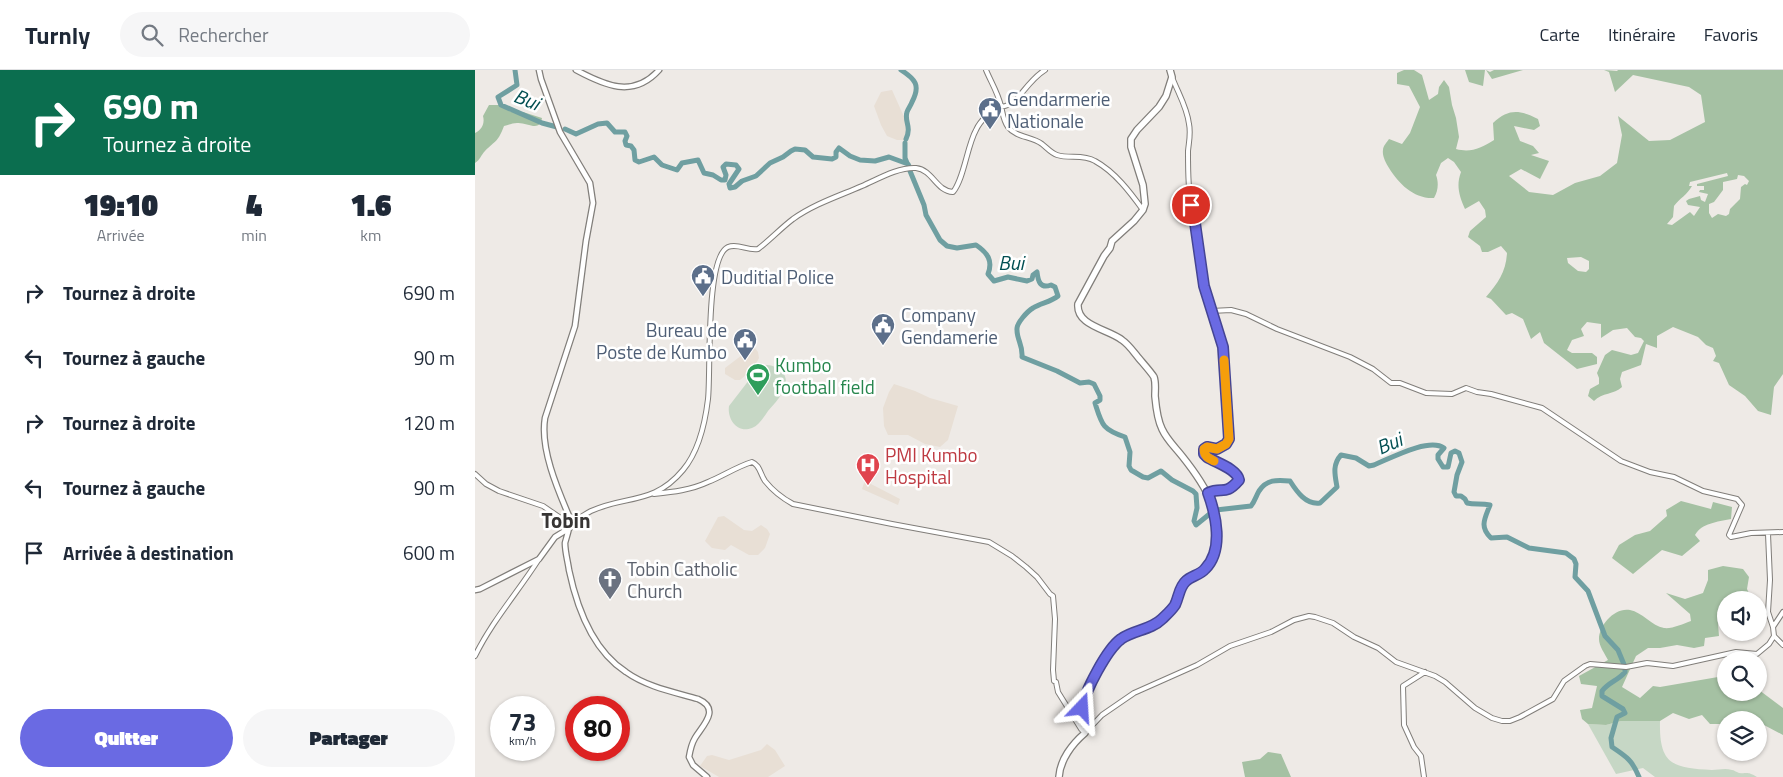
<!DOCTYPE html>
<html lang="fr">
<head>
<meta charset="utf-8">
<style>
	:root { --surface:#fff; --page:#f6f6f7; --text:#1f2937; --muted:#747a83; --line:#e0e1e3; --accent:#6a6ae3 }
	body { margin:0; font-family:"Titillium Web",sans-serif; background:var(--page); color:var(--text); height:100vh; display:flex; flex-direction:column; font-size:19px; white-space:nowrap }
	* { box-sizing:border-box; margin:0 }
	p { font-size:16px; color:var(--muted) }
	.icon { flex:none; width:28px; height:28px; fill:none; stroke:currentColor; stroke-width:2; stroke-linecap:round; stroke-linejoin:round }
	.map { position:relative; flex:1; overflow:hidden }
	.sheet { display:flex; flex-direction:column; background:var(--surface); width:475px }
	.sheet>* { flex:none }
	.guide { background:#0b6e4f; color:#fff; overflow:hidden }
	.tools { position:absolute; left:1242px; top:521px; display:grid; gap:10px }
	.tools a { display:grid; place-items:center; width:50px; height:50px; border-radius:50%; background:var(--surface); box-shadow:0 1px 4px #0004; font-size:25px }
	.speed { position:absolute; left:15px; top:626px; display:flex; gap:10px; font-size:25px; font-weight:700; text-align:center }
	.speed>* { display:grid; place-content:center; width:65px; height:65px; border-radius:50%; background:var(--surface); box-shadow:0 1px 4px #0004; line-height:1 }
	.speed small { font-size:12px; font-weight:400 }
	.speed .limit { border:8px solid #d22; background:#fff; color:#111 }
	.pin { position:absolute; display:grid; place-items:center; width:42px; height:42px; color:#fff; margin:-21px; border:2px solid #fff; border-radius:50%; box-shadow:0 1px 5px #0007 }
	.me { position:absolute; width:55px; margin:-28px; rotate:20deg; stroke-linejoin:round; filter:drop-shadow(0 0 4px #0008) }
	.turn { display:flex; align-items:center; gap:18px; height:105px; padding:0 20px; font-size:22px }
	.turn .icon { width:65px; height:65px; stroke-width:2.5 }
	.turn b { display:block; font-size:35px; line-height:42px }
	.eta { display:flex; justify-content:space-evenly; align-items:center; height:85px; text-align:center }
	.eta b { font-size:30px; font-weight:800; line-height:35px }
	.primary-button { display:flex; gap:10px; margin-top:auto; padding:10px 20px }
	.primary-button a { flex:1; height:58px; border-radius:30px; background:var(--accent); color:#fff; font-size:20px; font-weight:800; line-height:58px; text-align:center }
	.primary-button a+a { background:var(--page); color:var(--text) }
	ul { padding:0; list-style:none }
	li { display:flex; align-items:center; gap:15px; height:65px; padding:0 20px }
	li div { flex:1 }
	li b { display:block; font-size:19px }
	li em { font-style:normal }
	header { display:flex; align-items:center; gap:30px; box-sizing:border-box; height:70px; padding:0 25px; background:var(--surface); border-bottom:1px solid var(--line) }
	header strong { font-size:24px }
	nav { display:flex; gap:28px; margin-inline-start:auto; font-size:18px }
	.search { width:350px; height:45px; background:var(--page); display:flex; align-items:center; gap:12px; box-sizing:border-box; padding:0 18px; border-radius:28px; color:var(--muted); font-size:19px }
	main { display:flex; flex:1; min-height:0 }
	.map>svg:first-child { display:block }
	.built { fill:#e8dfd5 }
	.green { fill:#c6d7c5 }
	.forest { fill:#a5c1a3; fill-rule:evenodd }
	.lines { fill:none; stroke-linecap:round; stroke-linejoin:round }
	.river { stroke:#6f9fa1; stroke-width:5 }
	.tertiary-casing { stroke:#817e7a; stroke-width:6 }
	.secondary-casing { stroke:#817e7a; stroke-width:7 }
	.trunk-casing { stroke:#817e7a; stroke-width:8 }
	.tertiary { stroke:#fff; stroke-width:4 }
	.secondary { stroke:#fff; stroke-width:4.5 }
	.trunk { stroke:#fff; stroke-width:5.5 }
	.route-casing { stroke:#454594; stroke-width:12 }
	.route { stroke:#6a6ae3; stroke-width:9 }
	.slow { stroke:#f59e0b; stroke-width:9 }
	.labels { text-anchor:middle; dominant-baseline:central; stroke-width:5; stroke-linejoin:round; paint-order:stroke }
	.service-label { font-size:19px; fill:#4e5e75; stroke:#fff; text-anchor:start }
	.leisure-label { font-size:19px; fill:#27864d; stroke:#fff; text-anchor:start }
	.health-label { font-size:19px; fill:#be3a42; stroke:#fff; text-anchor:start }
	.worship-label { font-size:19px; fill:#5b616d; stroke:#fff; text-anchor:start }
	.water-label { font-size:20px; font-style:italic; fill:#024f52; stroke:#fff }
	.quarter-label { font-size:21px; font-weight:bold; fill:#373534; stroke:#fff }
</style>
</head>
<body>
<header>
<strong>Turnly</strong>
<div class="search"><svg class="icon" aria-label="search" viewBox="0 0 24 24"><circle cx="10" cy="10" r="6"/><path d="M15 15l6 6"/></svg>Rechercher</div>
<nav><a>Carte</a><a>Itinéraire</a><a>Favoris</a></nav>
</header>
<main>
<section class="sheet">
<div class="guide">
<div class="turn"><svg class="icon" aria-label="right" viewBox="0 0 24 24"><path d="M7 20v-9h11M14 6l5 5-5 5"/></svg><div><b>690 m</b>Tournez à droite</div></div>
</div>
<div class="eta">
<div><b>19:10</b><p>Arrivée</p></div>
<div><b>4</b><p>min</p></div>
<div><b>1.6</b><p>km</p></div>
</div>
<ul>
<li><svg class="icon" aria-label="right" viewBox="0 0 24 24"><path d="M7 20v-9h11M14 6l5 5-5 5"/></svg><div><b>Tournez à droite</b></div><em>690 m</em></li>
<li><svg class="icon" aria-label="left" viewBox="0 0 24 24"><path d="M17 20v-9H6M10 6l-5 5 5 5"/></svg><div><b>Tournez à gauche</b></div><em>90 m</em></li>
<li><svg class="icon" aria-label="right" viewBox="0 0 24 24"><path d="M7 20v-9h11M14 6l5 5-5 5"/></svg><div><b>Tournez à droite</b></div><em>120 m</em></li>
<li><svg class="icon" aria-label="left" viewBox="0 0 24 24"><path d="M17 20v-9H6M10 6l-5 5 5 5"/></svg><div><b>Tournez à gauche</b></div><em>90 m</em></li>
<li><svg class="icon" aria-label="arrive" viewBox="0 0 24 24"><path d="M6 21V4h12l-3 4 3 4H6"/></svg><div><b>Arrivée à destination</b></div><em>600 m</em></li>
</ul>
<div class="primary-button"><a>Quitter</a><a>Partager</a></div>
</section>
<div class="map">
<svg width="1308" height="707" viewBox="0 0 1308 707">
	<rect width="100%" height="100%" fill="#eeeae6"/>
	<!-- built -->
	<path class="built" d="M417,20l13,29 4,5 1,7 -5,9h-8l-10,-4 -6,-11 -7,-19 7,-14z
		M280,278l3,4 1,6 -5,9 -8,8 -6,5h-5l-10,-6v-6l25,-19z
		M419,314l21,7 15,7 28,8 -10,34 -8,7 -15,-3 -17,-9h-20l-4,-9 -1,-18 6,-16z
		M394,398l6,2 -4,14 29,15 -2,6 -36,-16z
		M249,446l20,14 8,1 9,-6 6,4 3,5 -5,14 -7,7h-9l-18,-10 -6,5 -13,-2 -7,-7 13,-24z
		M292,674l8,6 10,16 -17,11h-49l-19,-11 7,-10 5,-1 17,5 32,-10z"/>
	<!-- green -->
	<path class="green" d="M292,295c15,1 24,13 16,27 -4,7 -10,13 -15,19 -4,6 -9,14 -16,17 -15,6 -25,-9 -23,-22l27,-35 5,-4z
		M1163,650l22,1c-1,43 12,47 52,49 6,0 13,-2 20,0 2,0 4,2 7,3 10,1 7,-2 18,4h-102l-12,-9 -27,6 -28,-50 18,1 15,-4z"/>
	<!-- forest -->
	<path class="forest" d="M929,0h10l8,5 7,25 9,-6 1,-7 5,-7 5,7 3,18 4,13 3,19 -3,12c15,4 25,-1 38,-9l-1,-17c16,-15 27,-13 45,-4l2,7 -6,4 -20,-4 6,15 13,5 6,7 -8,2 18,6 -9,18 -19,-10 -12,7 20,16 24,3 22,-12 25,-7 17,-13 5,-28 -4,-19 31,25 21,-1 35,-18 -4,-27 -12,-8 -56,-12 -18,17 -6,-20 -5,-2 13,1 1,-1h165v304l-9,13 -3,28 -13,-4 -13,-15 -16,-11 -10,-22 -6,-2 3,-5 -3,-8 -7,-3 -8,-8 -25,-10 -16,9v12l-11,-4 -5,21 -19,7 -2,7 2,8c-8,8 -20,5 -28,14l-6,-5 2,-7 9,-5v-6l-2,-5 8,-18 7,-5 19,5 7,-2 6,-12 -3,-3 -6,-1 -8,-9 -14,2 -12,8v-14l-14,-2 -6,7 3,7 -12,4 -5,10 5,3h20l5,4v7l-20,5 -33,-26 -4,-11 -9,7 -8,-20 -11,-6 -6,2 -15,-16 -5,-2c12,-14 20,-25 21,-44l-6,-7 -13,6h-6l-2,-6 -12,-9 2,-6 16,-14 -1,-7 -6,-9 -14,8c-6,-13 -9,-24 -4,-37l-7,-10 -6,-4 -7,5 -5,12c3,8 2,16 -2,23 -20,1 -35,-14 -45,-30 -3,-5 -7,-12 -6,-18 0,-4 4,-8 6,-11l13,5 8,-11 10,-26 -11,-21 -12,-2v-11zM1252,103l1,3 -31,8v2h7v4h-4l-1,2 9,2 -3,8 -4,-2 -1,-4 -11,3 -3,2 2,4 12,2 -6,9 -4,-4 -18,13 -5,-1 6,-7 1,-11c6,-8 13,-11 18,-20h-3l1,-4zM1263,105l6,1 5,5 -2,4 -2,-1 -4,3 -1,12 -10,10 -1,5 -3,2 -8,-2 -6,4 -3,-5v-9l5,-2 9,-12v-8l14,-3zM1106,187l8,4v8l-3,3 -8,-1 -10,-8 -1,-5z
		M990,0h20l-2,16 -14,-4z
		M1011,0l4,2 4,-2h29l-31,9z
		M14,35h12l10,7h12l19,6c-2,15 -15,4 -25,5 -4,0 -9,2 -13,3 -6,16 -8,14 -19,25 -4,4 -5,9 -10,12v-30c7,-3 10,-10 8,-17z
		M1206,431l30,8 2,-7 19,5 -1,12c-14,3 -29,4 -36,16l5,6 -18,15 -20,-6 -29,24 -21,-16 7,-13 16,-10 15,-4 17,-15 -1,-6z
		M1248,496l20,3 6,8 -2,12 5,11h-26v6l-9,6 2,24 -14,2 -1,8 -10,2 -17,-3 -17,3h-12l-12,8 -14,31 18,11 13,-12 7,1 58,-10 8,2v13h33v-2l24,18v27l-19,-10h-5v-5h-33v4h-16l-8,-9 -13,4 -16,-6 -13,8h-39l-15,4 -18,-1 -6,-5 -2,-9 12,-2 5,-22 -16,-2 -2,-8 29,-16c-3,-6 -9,-14 -9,-21 0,-14 16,-32 31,-29 12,2 22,16 34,18 8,1 19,-4 27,-7l-1,-7 -24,-21 19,6 18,-6 5,-13v-10z
		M793,682l13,2 10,23h-46l-3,-15 18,-3z"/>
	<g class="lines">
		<!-- river -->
		<path class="river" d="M40,0l2,15 -19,12 3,8 41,18 15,4
			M426,0c14,9 20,15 11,32 -1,3 -4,7 -5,10 -3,10 5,14 -1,27
			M90,59l11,5 22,-10 9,-1 8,9h10l2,4 -2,5 1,4 5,1 3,4 1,10 4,2 15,-5 8,8 15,5 5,-7 16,-3 6,13 9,2 8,5h4l1,-5 -3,-8 3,-3 10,1 3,4 -10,15 1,4 5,-1 7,-6 14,-5 14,-13 13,-6 8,-6 4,-2 10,1 8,7 19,2 4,-2v-5l3,-4 11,8 10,4 15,1 14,-4 19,7 1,2
			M430,73v15l2,5
			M435,101l14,34 2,10 14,25 7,6 10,2 19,-3c12,8 17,16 12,29l6,7 14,-4 19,4 5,-2 1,-4 4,-3c1,9 3,17 14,13l4,2 3,9c-7,6 -18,7 -25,12 -5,3 -17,15 -16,22 0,10 6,15 5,27l35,14 23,12 9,-1 5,2 6,12v4l-5,3c7,22 7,26 30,34l5,15 -1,14 2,4 12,7 5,1 13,-7 11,9 21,11 3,3 1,14 -3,13 2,4 16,-13 4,-2 35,-4c4,-5 5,-10 8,-15 8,-12 18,-11 31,-10 7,11 16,24 30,22l17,-16c-2,-12 -5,-22 4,-32l15,3 13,8 5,-1c15,-6 55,-28 70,-17l-6,7v4l5,8h5l3,-14 4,-2 4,2 3,9 -5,13 -3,17 2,4h5l4,3 2,4c8,2 14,0 23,2 -5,13 -11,22 1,33l16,-1 22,11 37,5 8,6 2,5 -1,13 13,14 17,45 13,14 7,17v5c-6,8 -16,10 -23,19v5l21,13 2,4 -8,4 -6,21 1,9c15,10 20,13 27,30"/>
		<!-- tertiary casing -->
		<g class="tertiary-casing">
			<path id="tertiary" d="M511,0c5,12 12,23 15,36 2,8 2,14 7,21 9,11 23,9 34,17 5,4 9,9 15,11 12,4 26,-1 38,6 20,11 35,31 48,49
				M697,7c6,16 15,30 17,47 2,9 0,17 -1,27 0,20 0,45 6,65l10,70 7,25 20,-1 15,4 31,15 73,28 23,12 18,14h9l26,10 26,1 14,-6 11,4 14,2 51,14 79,53 29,11 24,5 29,14 34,8 5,6 -13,30 2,2 20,-4 32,-1
				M0,404l11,10 13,7 44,15 19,13
				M733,423c15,-6 16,4 31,-12 -2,-13 -22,-18 -32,-24l-3,-4v-4l3,-2 10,2 9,-5 3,-5 -6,-92 -12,-36
				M179,424c19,-2 37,-4 54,-12 15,-6 28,-15 44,-20 8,3 8,12 13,19 8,10 17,17 28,23l99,20 97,18 23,14 14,11 11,10 13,17 3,2 2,23 -2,51 1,11 2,1 2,10 23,37 4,4 17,-18 32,-22 63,-28 33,-19 41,-14 23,-12 15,-4 6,1 18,6 21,14 24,11 18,14 39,14 10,6 30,26 17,10 10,3h8l10,-4 33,-18 11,-18 21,-15 5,-2 36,3 21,-4 26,3 63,-14 21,2 12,-10 5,-8 -1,-9 -5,-15 2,-32 -2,-46
				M99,451c6,-3 11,-7 17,-10 35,-16 63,-6 92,-41 16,-19 22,-46 25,-71 3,-25 -3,-142 20,-152 10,-4 20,4 30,2 12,-9 23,-21 35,-30 21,-15 46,-23 69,-33 16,-7 36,-19 54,-18 17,2 20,23 37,24 11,-13 14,-46 23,-62 4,-9 15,-20 25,-23 5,-1 9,-2 14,-6 10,-11 17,-23 30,-31
				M1298,557l10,-15
				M1299,566l9,9
				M0,586c17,-35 43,-64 64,-97
				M949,707l-3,-21 -7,-9 -10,-22 -1,-39 22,-14"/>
		</g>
		<!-- secondary casing -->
		<g class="secondary-casing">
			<path id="secondary" d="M64,0l2,9 19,53 30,51 3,20 -7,38 -11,85 -30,92c-5,30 12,70 24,98
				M101,0c28,15 57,29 83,0
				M87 452a6 6 0 1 1 12 0a6 6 0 1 1-12 0Z
				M94,458c-1,5 -3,11 -4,15 0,9 3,19 4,27 8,38 23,80 57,102 21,15 48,20 72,27 23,10 5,26 -3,39 -3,5 -5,13 -6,19l4,8 14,12
				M0,520l5,-1 59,-30 16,-22 13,-8"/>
		</g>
		<!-- trunk casing -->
		<g class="trunk-casing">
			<path id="trunk" d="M584,707c1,-17 13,-33 26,-44l-3,-25 2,-9c7,-18 21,-49 37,-60 17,-11 31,-10 46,-25 10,-9 9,-25 19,-33 11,-10 21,-7 27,-25 13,-39 -7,-70 -31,-100 -7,-9 -15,-16 -20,-27 -5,-10 -6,-22 -7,-33 0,-7 1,-13 -1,-19 -3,-5 -13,-16 -17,-21 -4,-5 -9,-12 -15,-16 -14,-11 -46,-14 -44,-36l26,-48 6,-8 2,-7 22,-20 9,-11 2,-6 -2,-19 -12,-38v-8l6,-9 22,-23 7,-11 6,-19 -2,-7"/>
		</g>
		<!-- tertiary -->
		<use href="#tertiary" class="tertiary"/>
		<!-- secondary -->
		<use href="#secondary" class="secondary"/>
		<!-- trunk -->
		<use href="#trunk" class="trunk"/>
	</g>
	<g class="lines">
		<!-- route casing -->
		<g class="route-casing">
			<path id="route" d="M607,638c3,-17 25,-59 39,-69 12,-9 30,-9 41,-20 4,-4 9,-8 13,-14 4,-8 4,-18 11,-24 5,-5 14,-6 19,-12 19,-19 11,-54 3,-76 15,-7 16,4 31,-13 -2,-11 -22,-17 -32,-23l-3,-3v-5l3,-2 10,2 9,-5 3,-5 -6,-92 -19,-61 -10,-70 -3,-11"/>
		</g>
		<!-- route -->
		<use href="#route" class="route"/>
		<!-- slow -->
		<path class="slow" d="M739,391c-6,-3 -10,-5 -10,-12l3,-2 10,2 9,-5 3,-5 -5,-79"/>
	</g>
	<!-- icons -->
	<defs>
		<g id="civic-pin" transform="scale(1.25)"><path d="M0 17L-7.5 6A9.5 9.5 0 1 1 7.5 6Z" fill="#5c6f8a" stroke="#fff"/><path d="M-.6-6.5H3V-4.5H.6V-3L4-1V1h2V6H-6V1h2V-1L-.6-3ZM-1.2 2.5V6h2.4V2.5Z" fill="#fff"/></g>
		<g id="stadium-pin" transform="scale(1.25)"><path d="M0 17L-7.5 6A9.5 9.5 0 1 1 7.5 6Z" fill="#2e9e5b" stroke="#fff"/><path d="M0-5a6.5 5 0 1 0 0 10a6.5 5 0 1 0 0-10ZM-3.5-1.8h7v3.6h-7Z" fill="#fff"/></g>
		<g id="hospital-pin" transform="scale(1.25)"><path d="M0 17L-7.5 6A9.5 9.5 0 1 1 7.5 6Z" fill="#e0444e" stroke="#fff"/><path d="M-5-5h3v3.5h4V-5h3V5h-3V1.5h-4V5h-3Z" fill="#fff"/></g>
		<g id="church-pin" transform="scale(1.25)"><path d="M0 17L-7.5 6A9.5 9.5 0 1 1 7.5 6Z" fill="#6b7280" stroke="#fff"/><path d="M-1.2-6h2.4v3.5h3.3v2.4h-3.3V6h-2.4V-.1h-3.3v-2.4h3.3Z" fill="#fff"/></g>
	</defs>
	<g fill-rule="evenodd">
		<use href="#civic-pin" x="515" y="39"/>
		<use href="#civic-pin" x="228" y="206"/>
		<use href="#civic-pin" x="408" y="255"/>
		<use href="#civic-pin" x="270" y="270"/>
		<use href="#stadium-pin" x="283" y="305"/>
		<use href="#hospital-pin" x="393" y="395"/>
		<use href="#church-pin" x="135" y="509"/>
	</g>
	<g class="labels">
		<!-- service labels -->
		<g class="service-label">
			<text x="532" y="28">Gendarmerie<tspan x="532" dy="22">Nationale</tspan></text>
			<text x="246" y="206">Duditial Police</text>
			<text x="426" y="244">Company<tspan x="426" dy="22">Gendamerie</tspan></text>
			<text x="252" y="259" text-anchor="end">Bureau de<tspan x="252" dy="22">Poste de Kumbo</tspan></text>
		</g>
		<!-- leisure labels -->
		<g class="leisure-label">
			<text x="300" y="294">Kumbo<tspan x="300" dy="22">football field</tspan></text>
		</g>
		<!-- health labels -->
		<g class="health-label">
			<text x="410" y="384">PMI Kumbo<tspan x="410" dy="22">Hospital</tspan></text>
		</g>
		<!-- worship labels -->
		<g class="worship-label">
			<text x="152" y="498">Tobin Catholic<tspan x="152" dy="22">Church</tspan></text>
		</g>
		<!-- water labels -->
		<g class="water-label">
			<text transform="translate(52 29) rotate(22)">Bui</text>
			<text x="536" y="192">Bui</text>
			<text transform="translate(914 373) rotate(-23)">Bui</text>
		</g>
		<!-- quarter labels -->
		<g class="quarter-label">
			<text x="91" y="450">Tobin</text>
		</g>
	</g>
</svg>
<div class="tools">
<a><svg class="icon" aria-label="sound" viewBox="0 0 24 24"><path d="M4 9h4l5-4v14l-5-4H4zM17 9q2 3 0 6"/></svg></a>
<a><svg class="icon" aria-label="search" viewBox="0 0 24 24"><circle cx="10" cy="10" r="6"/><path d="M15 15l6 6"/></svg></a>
<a><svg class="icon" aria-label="layers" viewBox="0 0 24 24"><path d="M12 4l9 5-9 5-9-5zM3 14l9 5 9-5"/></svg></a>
</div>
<div class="speed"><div>73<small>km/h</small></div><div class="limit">80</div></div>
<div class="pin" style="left:716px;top:135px;background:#d93025"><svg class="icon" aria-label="arrive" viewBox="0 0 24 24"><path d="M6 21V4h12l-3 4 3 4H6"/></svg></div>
<svg class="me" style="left:607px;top:638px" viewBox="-20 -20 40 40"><path d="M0-17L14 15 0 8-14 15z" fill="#6a6ae3" stroke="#fff" stroke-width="4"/></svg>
</div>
</main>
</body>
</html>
